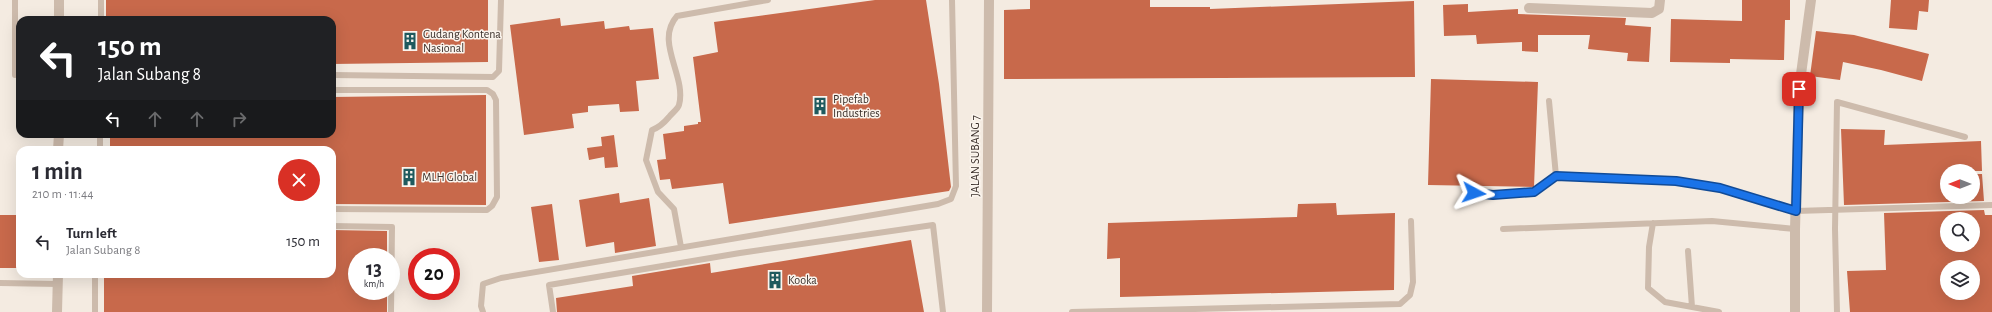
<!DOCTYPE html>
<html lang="en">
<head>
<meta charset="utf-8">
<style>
	:root { --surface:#fff; --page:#f2f2f3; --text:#2b2b33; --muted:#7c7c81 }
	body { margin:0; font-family:"Alegreya Sans",sans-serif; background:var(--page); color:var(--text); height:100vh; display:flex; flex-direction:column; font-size:15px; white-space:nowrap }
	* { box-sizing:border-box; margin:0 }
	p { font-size:13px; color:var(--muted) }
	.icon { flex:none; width:22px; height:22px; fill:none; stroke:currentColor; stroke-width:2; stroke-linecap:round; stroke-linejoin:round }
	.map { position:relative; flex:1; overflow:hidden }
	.drawer { position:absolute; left:16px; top:146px; width:320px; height:132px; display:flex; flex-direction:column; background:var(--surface); border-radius:12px; box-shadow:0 4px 16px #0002 }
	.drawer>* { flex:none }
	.hud { position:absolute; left:16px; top:16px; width:320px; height:122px; border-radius:12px; box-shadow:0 4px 16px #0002; background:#202124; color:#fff; overflow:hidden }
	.needle { width:26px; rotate:270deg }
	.tools { position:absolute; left:1940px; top:164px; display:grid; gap:8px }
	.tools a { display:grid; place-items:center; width:40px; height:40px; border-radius:50%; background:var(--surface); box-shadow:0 4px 16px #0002; font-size:20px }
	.speed { position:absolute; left:348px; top:248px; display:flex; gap:8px; font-size:20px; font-weight:700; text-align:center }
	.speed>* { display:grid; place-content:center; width:52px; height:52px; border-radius:50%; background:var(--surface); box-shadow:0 4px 16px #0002; line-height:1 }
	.speed small { font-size:10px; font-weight:400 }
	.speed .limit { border:6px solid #d22; background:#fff; color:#111 }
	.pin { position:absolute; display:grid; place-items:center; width:34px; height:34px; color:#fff; margin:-17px; border-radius:8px; box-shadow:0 2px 6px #0006 }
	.me { position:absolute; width:44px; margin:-22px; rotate:95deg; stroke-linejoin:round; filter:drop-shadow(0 0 3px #0008) }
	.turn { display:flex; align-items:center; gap:14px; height:84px; padding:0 16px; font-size:18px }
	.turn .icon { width:52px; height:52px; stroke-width:2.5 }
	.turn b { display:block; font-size:28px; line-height:34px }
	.lanes { display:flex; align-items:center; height:38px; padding:0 16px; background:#0003; justify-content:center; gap:20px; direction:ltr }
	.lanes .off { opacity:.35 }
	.round { display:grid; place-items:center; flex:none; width:42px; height:42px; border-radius:21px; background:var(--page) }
	.summary { display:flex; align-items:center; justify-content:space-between; height:68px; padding:0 16px }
	h1 { font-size:24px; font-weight:700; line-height:30px }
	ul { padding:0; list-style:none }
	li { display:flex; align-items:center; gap:12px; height:56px; padding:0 16px }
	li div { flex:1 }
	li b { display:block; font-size:15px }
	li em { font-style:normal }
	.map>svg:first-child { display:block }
	.building { fill:#c8694b; fill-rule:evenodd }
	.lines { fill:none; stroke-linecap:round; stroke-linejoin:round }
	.service { stroke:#cdbbac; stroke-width:6 }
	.minor { stroke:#cdbbac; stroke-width:10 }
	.route-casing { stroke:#114b97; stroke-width:10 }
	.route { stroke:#1a73e8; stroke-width:7 }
	.labels { text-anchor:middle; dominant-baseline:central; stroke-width:3; stroke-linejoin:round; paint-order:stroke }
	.poi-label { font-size:12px; fill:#3b302b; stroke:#fbf5ee; text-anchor:start }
	.street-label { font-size:12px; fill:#3b302b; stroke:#fbf5ee }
</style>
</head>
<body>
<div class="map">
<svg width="1992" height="312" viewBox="0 0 1992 312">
	<rect width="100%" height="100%" fill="#f4ebe1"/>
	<!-- building -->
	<path class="building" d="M106,0h382v62l-156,2v-44h-226z
		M875,0h51l13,84 12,103 -2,4 -220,33 -6,-41 -51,6 -2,-10 -10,1 -3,-20 9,-1 -3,-25 21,-3v-5l14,-2v-2h3l-8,-65 25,-5 -4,-30z
		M1030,0h120v7h60v2l204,-8 1,76 -411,2v-69l26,-1z
		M1742,0h48v20h-5l-1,40 -54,-1v4l-60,-1 1,-43 71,2z
		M1891,0h38l-1,12 -9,-1 -2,19 -28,-2z
		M1468,4v8l50,-3v5l108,4 -1,7 26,2 -2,35 -22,-1 1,-8 -40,-4 2,-14h-52v17l-16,-1v-9l-45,2 -1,-9 -32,1 -1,-31z
		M560,18l1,8 43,-5 1,8 24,-3 1,4 23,-2 6,51 -23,2 3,30 -19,1 -1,-8 -31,2v6l-16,2 2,14 -50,7 -14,-110z
		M1816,31l38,4 75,19 -7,27 -41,-11 -38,-8 -3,18 -30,-4z
		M1431,79l107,3 -4,105 -106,-2z
		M486,95v110l-154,-1v-54h-222v-16h222v-37z
		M1841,129l44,1 -1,15 97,-4 1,30h-35v26h26v-23h9l2,27 -140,4z
		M614,135l4,32 -13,1 -1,-11 -15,3 -2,-12 15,-2 -1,-9z
		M619,193l1,10 29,-5 7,48 -41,7 -1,-11 -28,5 -7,-47z
		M1336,203l1,12 58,-2 -1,77 -274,7v-39l-13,1 1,-36 189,-6 1,-13z
		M552,204l7,56 -20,2 -8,-55z
		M1984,210l1,5h7v97h-142l-3,-41 39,-1 -2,-57zM1947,219h26v26h-26zM1947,267h26v26h-26z
		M0,215h20v53h-20z
		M332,230l55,1v26h-30v34h30v21h-283v-38h228z
		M911,240l13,72h-367l-1,-14 77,-12 -1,-10 78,-13 1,10z"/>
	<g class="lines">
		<!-- service -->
		<path class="service" d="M15,0v75
			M101,0v20
			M332,75l161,2 6,-6 2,-71
			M332,90h155l6,4 3,6 1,97 -5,9 -5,4 -155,-1
			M1549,101l7,75
			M100,134v16
			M1474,193l19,2 41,-3 22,-16 120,5 44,7 76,23 196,-6
			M1653,223l-4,24 -1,41 17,14 54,10
			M332,226l60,1 -1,85
			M1503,229l209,-8 83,8
			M681,247l-7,-38 -16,-17 -12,-32 6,-30c8,-3 12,-7 17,-13 3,-4 9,-8 10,-12 8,-29 -25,-63 -2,-89l91,-16
			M1688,251l4,56
			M0,283l58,1
			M95,312v-38
			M483,312l-2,-6 2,-22 18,-6 437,-74 13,-5 5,-13 -4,-186
			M553,312l-4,-27 191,-32 193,-28 10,87
			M1072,312l328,-8 10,-9 3,-13 -2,-61
			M1837,312l-2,-83 2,-127 128,35"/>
		<!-- minor -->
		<path class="minor" d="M1529,8l123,5 7,-4 1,-9
			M59,20v-20
			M58,150l1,-16
			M57,312l1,-38
			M987,312l2,-312
			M1795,312v-83l4,-140 12,-89"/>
	</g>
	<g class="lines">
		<!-- route casing -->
		<g class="route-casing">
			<path id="route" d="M1474,193l19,2 41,-3 22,-16 120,5 44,7 76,23 3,-122"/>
		</g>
		<!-- route -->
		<use href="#route" class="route"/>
	</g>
	<!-- icons -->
	<defs>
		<g id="building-bare" transform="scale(1.38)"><path d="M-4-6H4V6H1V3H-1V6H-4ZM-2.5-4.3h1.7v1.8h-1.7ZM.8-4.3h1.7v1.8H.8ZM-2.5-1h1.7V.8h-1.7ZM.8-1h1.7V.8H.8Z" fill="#1f5a5e" stroke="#fbf5ee" stroke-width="2.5" paint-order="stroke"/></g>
	</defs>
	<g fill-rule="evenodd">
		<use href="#building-bare" x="410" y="41"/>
		<use href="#building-bare" x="820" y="106"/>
		<use href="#building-bare" x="409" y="177"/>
		<use href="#building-bare" x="775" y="280"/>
	</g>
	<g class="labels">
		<!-- poi labels -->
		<g class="poi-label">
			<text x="423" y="34">Gudang Kontena<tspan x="423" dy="14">Nasional</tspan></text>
			<text x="833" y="99">Pipefab<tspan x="833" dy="14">Industries</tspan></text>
			<text x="422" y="177">MLH Global</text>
			<text x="788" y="280">Kooka</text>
		</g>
		<!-- street labels -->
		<g class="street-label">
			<text transform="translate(975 156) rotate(-90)">JALAN SUBANG 7</text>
		</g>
	</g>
</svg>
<div class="tools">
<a><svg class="needle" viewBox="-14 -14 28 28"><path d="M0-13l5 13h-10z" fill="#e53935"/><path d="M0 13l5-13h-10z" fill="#7c7c81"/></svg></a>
<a><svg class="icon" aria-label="search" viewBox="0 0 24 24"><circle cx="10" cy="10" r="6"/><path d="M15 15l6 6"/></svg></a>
<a><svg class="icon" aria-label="layers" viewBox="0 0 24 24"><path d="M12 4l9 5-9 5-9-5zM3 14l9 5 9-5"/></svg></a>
</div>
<div class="speed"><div>13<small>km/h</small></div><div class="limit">20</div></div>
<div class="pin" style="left:1799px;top:89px;background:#d93025"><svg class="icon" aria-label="arrive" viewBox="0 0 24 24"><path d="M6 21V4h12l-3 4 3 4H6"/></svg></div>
<svg class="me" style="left:1474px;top:193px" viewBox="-20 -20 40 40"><path d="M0-17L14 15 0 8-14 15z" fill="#1a73e8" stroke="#fff" stroke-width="4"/></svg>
<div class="hud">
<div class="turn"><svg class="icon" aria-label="left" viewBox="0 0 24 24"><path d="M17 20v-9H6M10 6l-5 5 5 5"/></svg><div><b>150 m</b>Jalan Subang 8</div></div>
<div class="lanes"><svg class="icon" aria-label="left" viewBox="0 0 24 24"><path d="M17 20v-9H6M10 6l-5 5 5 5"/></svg><svg class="icon off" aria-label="ahead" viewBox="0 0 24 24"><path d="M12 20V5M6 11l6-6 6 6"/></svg><svg class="icon off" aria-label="ahead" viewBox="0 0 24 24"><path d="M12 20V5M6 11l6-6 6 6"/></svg><svg class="icon off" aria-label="right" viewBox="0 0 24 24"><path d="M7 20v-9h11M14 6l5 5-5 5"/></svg></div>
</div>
<section class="drawer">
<div class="summary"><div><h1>1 min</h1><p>210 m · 11:44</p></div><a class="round" style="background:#d93025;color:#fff"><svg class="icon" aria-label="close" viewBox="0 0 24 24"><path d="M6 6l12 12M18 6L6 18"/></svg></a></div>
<ul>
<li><svg class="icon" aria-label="left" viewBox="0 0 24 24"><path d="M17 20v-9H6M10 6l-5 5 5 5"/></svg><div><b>Turn left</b><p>Jalan Subang 8</p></div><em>150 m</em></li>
</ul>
</section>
</div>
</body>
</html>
